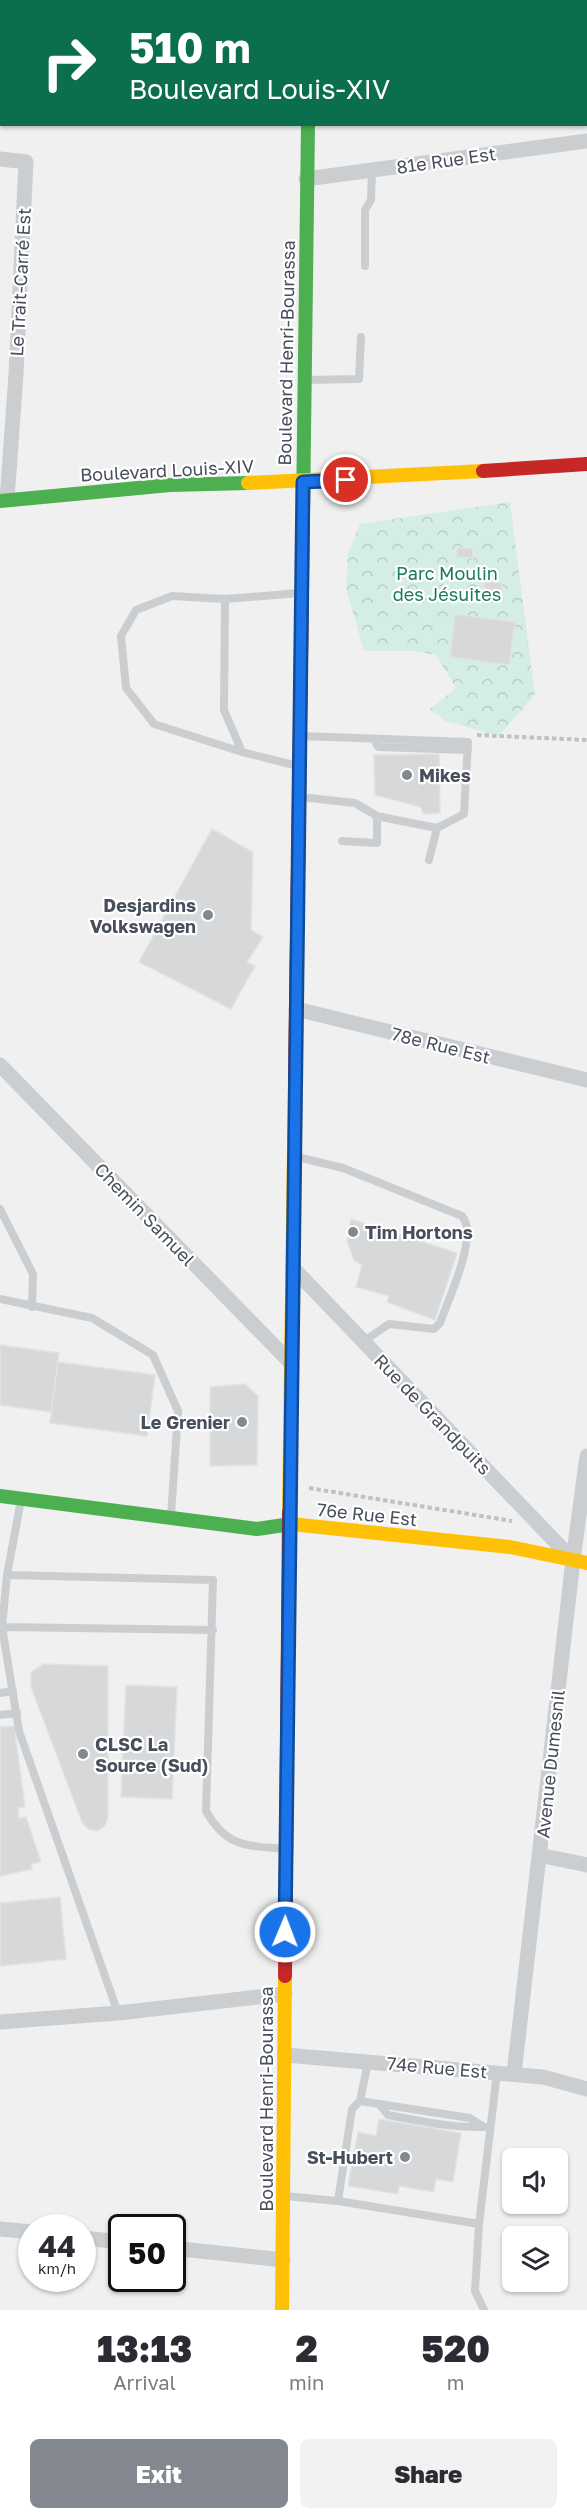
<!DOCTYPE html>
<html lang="en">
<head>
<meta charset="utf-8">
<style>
	:root { --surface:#fff; --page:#f2f2f3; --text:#2b2b33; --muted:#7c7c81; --accent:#838790 }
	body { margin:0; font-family:"Golos Text",sans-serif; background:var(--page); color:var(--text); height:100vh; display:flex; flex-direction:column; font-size:22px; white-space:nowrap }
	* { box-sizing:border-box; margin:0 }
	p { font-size:20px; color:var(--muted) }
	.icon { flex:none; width:33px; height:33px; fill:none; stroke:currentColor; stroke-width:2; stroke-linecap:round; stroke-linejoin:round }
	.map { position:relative; height:2310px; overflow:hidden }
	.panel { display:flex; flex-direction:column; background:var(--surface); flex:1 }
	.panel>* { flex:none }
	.guide { position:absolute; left:0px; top:0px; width:588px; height:126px; box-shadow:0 2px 4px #0004; background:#0b6e4f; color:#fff; overflow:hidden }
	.tools { position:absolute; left:502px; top:2148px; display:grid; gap:12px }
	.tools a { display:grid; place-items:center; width:66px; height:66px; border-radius:9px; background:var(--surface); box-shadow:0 2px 4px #0004; font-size:30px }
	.speed { position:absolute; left:18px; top:2214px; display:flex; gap:12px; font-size:30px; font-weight:700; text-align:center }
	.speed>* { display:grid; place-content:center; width:78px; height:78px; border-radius:50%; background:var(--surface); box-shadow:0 2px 4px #0004; line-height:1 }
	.speed small { font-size:15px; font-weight:400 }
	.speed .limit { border:3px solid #111; border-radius:9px; background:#fff; color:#111 }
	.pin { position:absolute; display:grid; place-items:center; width:51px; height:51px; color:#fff; margin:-26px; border:3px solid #fff; border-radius:50%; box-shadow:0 2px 6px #0007 }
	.me { position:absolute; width:66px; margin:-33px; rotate:1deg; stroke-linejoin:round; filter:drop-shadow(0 0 4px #0008) }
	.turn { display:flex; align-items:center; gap:21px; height:126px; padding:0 30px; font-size:27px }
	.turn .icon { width:78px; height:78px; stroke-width:2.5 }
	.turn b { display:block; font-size:42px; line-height:51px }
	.eta { display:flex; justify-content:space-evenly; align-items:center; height:102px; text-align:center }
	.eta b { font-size:36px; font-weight:800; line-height:42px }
	.button { display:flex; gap:12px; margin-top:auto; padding:12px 30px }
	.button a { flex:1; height:69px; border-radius:9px; background:var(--accent); color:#fff; font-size:24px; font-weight:800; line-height:69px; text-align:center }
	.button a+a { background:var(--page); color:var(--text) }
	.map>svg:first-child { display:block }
	.forest { fill:url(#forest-crowns) }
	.building { fill:#d7d8da; stroke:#e1e2e3; stroke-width:1.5 }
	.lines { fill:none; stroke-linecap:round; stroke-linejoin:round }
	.path { stroke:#bac4c2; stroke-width:4; stroke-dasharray:4.5 3; stroke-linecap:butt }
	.lane { stroke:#cbced1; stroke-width:8 }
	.street { stroke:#cbced1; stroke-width:15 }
	.fast { stroke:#4caf50; stroke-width:14 }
	.slow { stroke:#ffc107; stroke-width:14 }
	.jam { stroke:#c62828; stroke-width:14 }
	.route-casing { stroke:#114b97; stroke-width:15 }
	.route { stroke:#1a73e8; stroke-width:10 }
	.poi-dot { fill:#838790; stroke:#fff; stroke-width:2 }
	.labels { text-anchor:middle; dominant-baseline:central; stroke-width:4.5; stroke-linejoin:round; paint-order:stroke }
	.street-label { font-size:18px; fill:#484f5c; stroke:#fff }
	.park-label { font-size:18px; fill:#1b7b5a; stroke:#fff }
	.poi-label { font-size:18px; font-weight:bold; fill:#484f5c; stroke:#fff; text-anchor:start }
</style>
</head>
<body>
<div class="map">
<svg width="587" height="2310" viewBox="0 0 587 2310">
	<defs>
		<pattern id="forest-crowns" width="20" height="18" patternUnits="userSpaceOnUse" patternTransform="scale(1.5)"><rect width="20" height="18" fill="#d5eee3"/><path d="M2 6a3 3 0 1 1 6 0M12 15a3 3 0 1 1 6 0" fill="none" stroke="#b8cec5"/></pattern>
	</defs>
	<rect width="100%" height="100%" fill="#f0f0f0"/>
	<!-- forest -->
	<path class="forest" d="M510,502l25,193 -36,41 -53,-15 -16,-12 26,-21 -20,-33 -22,-4h-50l-18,-63 2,-34 12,-30z"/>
	<!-- building -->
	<path class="building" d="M457,548h16v10l-16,-1z
		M485,581l17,2 -2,19 -17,-2z
		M455,614l60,8 -6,43 -59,-8z
		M439,754l1,59 -17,1 -2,-7 -46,-12 -1,-40z
		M212,829l41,23 -2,78 12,7 -16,25 8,4 -24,43 -92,-47z
		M351,1219l106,34 -22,67 -48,-18 2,-6 -33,-9 6,-22 -8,-5 -7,-19z
		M0,1345l59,8 -8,59 -51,-7z
		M58,1362l97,13 -8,61 -97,-13z
		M245,1384l13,12 -1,69 -47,1v-79z
		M44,1664l64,2v151l-3,9 -8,5 -9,-2 -6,-7 -51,-135v-15z
		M126,1685l51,2 -5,112 -51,-2z
		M14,1726l11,81 -7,1 1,10 7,-1 15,45 -10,2 1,5 -32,7v-149z
		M60,1897l6,62 -66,7v-63z
		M379,2119l82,14 -8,49 -17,-3 -2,13 -35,-6 -1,8 -50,-8 10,-54 18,4z"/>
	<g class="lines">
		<!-- path -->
		<path class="path" d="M477,735l110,5
			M309,1488l203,33"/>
		<!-- lane -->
		<path class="lane" d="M365,266v-56l6,-10 1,-30
			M306,380l53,-1 2,-42
			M225,599l-1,111 18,42
			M301,736l167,6 -4,72 -27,14 -61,-12
			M374,739l4,8 90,3
			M298,766l-56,-14 -88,-28 -28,-36 -5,-52 15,-26 36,-14 53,3 74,-6
			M300,797l55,6 22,13v27l-35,-2
			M429,860l8,-32
			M297,1157l46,11 119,48c17,19 -14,84 -22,107l-6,6 -45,-5 -25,17
			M0,1209l33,65 -1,33
			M0,1299l92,19 61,37 25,56 -7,105
			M21,1500l-14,75 -5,52 17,104 99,282
			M7,1575l206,5 -7,231c21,37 40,34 78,38
			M2,1627l211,3
			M0,1693l13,-2
			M0,1715l17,-2
			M360,2101l110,17 14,9
			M379,2104l9,11c32,6 64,13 97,12
			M285,2196l53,5 14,-92 8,-8 8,-39
			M338,2201l141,23 18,-151
			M479,2224l-4,67 9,19"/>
		<!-- street -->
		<path class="street" d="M586,14h1
			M586,114l1,4
			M0,159l26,3 -10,212 -9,126
			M306,179l281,-38
			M296,1009l291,71
			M0,1065l291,298
			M293,1268l280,292
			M539,1855l48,10
			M0,2022l118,-9 167,-19
			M285,2055l258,22 44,12
			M514,2074l59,-514 14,-104
			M0,2229l32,3
			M82,2238l40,4
			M172,2248l111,12"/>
		<!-- fast -->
		<path class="fast" d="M313,0v2
			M0,501l170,-16 78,-2
			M302,590l6,-466
			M0,1496l257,33 34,-5"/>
		<!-- slow -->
		<path class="slow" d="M248,483l235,-12
			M289,1512l6,-436
			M291,1524l219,23 77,16
			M282,2310l3,-334"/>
		<!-- jam -->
		<path class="jam" d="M483,471l104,-7
			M295,1076l7,-486
			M285,1976l4,-464"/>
	</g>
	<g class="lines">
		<!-- route casing -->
		<g class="route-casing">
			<path id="route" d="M285,1932l18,-1450 43,-2"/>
		</g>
		<!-- route -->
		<use href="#route" class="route"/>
	</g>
	<!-- markers -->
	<g class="poi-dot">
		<circle cx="407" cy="775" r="6"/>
		<circle cx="208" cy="915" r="6"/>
		<circle cx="353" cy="1232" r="6"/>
		<circle cx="242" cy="1422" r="6"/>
		<circle cx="83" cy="1754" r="6"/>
		<circle cx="405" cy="2157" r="6"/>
	</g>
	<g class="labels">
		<!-- street labels -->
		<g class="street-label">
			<text transform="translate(446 160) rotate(-8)">81e Rue Est</text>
			<text transform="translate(20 282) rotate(-87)">Le Trait-Carré Est</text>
			<text transform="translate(286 353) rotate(-89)">Boulevard Henri-Bourassa</text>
			<text transform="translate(167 470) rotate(-3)">Boulevard Louis-XIV</text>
			<text transform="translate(441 1045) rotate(14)">78e Rue Est</text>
			<text transform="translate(145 1214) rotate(46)">Chemin Samuel</text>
			<text transform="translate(433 1414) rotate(46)">Rue de Grandpuits</text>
			<text transform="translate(367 1514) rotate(6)">76e Rue Est</text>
			<text transform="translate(550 1764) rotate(-84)">Avenue Dumesnil</text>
			<text transform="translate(437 2067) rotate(5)">74e Rue Est</text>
			<text transform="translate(266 2099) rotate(-90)">Boulevard Henri-Bourassa</text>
		</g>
		<!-- park labels -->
		<g class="park-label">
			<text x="447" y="573">Parc Moulin<tspan x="447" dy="21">des Jésuites</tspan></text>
		</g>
		<!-- poi labels -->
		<g class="poi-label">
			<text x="419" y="775">Mikes</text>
			<text x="196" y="905" text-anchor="end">Desjardins<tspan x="196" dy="21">Volkswagen</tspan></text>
			<text x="365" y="1232">Tim Hortons</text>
			<text x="230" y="1422" text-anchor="end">Le Grenier</text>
			<text x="95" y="1744">CLSC La<tspan x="95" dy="21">Source (Sud)</tspan></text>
			<text x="393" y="2157" text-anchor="end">St-Hubert</text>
		</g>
	</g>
</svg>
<div class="tools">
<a><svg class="icon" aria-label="sound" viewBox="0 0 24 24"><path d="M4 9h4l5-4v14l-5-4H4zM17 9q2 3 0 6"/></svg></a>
<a><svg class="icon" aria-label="layers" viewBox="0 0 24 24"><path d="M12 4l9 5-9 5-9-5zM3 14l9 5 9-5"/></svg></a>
</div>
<div class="speed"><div>44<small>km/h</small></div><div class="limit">50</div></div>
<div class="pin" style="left:346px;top:480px;background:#d93025"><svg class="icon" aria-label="arrive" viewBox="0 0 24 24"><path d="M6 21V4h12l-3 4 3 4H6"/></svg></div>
<svg class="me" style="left:285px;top:1932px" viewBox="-20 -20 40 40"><circle r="17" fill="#1a73e8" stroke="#fff" stroke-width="3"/><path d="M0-11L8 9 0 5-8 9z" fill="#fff"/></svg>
<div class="guide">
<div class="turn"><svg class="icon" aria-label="right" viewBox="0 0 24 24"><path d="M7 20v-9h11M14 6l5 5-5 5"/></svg><div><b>510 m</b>Boulevard Louis-XIV</div></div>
</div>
</div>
<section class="panel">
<div class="eta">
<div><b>13:13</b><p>Arrival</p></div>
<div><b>2</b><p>min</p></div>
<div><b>520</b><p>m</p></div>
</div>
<div class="button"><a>Exit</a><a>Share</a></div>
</section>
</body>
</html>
